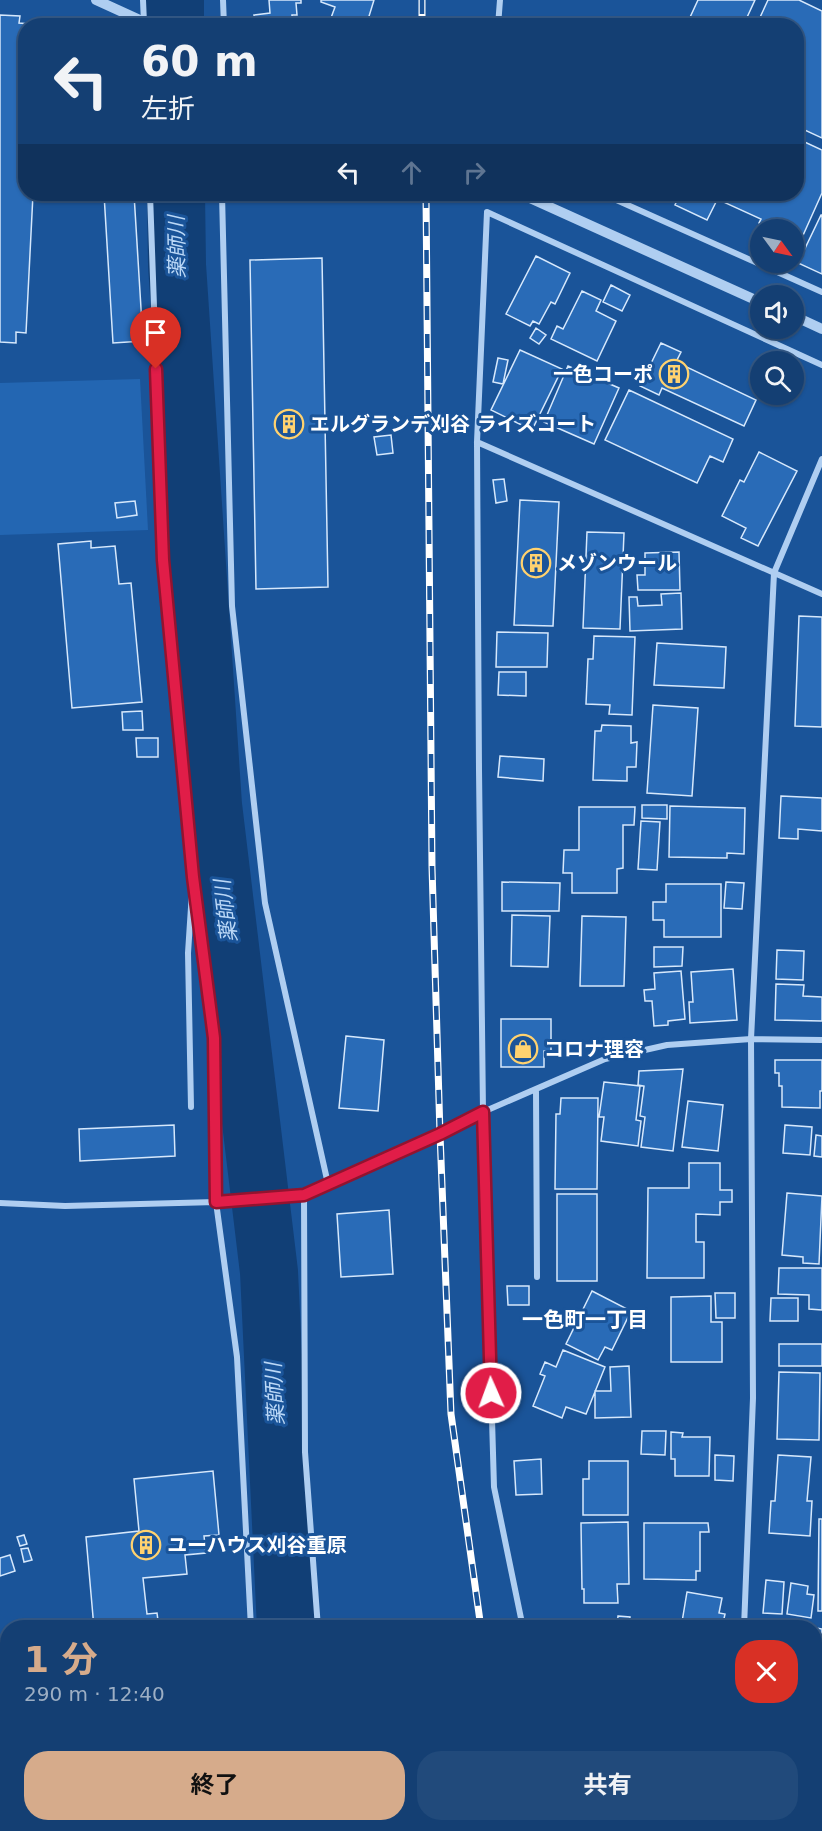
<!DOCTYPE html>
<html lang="ja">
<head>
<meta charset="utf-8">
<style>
	:root { --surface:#143f73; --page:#214a7b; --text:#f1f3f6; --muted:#9dafc4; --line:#335885; --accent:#d6ab8b }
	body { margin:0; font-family:"DejaVu Sans","Noto Sans JP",sans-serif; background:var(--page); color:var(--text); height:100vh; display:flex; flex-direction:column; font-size:22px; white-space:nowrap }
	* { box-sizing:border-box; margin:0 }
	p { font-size:20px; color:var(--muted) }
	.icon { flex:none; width:33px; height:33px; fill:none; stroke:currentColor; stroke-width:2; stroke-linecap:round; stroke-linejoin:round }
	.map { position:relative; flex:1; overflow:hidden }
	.panel { position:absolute; left:0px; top:1620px; width:822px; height:212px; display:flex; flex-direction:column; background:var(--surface); border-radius:24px 24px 0 0; box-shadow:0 2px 4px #0004,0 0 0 2px var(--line) }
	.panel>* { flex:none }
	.hud { position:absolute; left:18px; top:18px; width:786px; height:183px; border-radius:24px; box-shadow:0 2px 4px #0004,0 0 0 2px var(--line); background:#143f73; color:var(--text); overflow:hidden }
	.needle { width:39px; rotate:123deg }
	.controls { position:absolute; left:750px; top:219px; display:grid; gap:12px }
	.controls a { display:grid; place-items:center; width:54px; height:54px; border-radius:50%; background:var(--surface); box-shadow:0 2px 4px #0004,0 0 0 2px var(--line); font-size:30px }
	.pin { position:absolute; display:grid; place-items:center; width:51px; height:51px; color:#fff; margin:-62px -26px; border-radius:50% 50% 50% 0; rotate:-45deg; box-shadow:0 0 6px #0007 }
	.pin .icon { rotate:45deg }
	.me { position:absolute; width:66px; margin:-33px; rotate:358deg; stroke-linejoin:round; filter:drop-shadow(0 0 4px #0008) }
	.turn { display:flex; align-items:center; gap:21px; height:126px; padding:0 24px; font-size:27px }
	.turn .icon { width:78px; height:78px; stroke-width:2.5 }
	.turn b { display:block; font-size:42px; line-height:51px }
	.lanes { display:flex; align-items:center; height:57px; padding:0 24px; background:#0003; justify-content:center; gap:30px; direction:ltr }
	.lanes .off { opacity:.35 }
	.round { display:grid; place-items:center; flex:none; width:63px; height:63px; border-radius:24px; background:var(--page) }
	.headline { display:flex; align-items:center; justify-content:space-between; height:102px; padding:0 24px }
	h1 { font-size:36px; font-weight:700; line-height:45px; color:var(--accent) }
	.primary-button { display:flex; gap:12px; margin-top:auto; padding:12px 24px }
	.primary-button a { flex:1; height:69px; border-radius:24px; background:var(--accent); color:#111; font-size:24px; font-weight:700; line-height:69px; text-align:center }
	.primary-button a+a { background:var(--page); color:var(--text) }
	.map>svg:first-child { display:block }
	.green { fill:#2366b2 }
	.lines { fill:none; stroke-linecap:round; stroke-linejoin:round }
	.river { stroke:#113f76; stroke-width:58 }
	.building { fill:#296bb7; stroke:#d6e8fc; stroke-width:1.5 }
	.path { stroke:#afcef1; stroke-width:4; stroke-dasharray:3 4.5; stroke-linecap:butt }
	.minor { stroke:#afcef1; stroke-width:6 }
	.tertiary { stroke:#afcef1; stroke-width:10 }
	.rail-casing { stroke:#fff; stroke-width:7 }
	.rail { stroke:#1a5499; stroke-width:4.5; stroke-dasharray:14; stroke-linecap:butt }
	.route-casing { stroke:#92132f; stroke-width:15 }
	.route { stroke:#e11d48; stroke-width:10 }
	.labels { text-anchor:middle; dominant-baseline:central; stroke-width:6; stroke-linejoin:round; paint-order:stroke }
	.poi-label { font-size:20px; font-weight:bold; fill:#fff; stroke:#1a5499; text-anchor:start }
	.water-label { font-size:21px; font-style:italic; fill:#bbd8f7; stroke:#1a5499 }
	.neighbourhood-label { font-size:21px; font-weight:bold; fill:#fff; stroke:#1a5499 }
</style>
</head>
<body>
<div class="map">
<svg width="822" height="1831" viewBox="0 0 822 1831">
	<rect width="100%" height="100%" fill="#1a5499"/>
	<!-- green -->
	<path class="green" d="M140,379l8,151 -148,5v-152z"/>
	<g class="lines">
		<!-- river -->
		<path class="river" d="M175,0v26
			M176,194l1,71 36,540 56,467 17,356
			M294,1831v-7"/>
	</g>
	<!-- building -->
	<path class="building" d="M269,0h32v3h-5l1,12h-5v11h-37l-1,-11 16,-2z
		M321,0h53l-8,26h-38l7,-19 -14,-5z
		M698,0h57l-12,26h-57z
		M768,0h31l23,11v127l-26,-12v-100h-40z
		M0,15l20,1 -1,7 23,2 -16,1v168h7l-7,139 -10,-1v11l-16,-1z
		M538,17l18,9h-22z
		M796,138l26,12v43l-22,49 -6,-3v-9h-21l-14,-7 2,-4 -42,-19 3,-6h74z
		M104,194h30l9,147 -30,2z
		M655,194h14l-3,5z
		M680,194h40l-13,26 -32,-15z
		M821,215h1v59l-24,-11z
		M794,241l6,3 -6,16z
		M536,256l34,17 -15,31 -4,-2 -12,22 -6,-3 -3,5 -24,-12z
		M322,258l6,329 -72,2 -6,-329z
		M611,285l19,10 -8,16 -19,-9z
		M582,291l19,9 -5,11 20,10 -19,40 -46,-22 6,-13 6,3z
		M536,328l10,7 -7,9 -9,-6z
		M661,343l20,9 -5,10 80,38 -12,26 -82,-38 -3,7 -19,-9z
		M520,350l42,19 -30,61 -41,-20z
		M498,358l10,2 -5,24 -10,-2z
		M568,366l51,22 -25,56 -50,-22z
		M629,390l104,49 -10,23 -13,-6 -13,27 -92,-43z
		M391,435l2,18 -16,2 -3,-18z
		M759,452l38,19 -39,75 -17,-8 5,-10 -24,-12 18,-36 4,2z
		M504,479l3,22 -11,2 -3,-23z
		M520,500l39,2 -6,124 -39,-1z
		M135,501l2,14 -20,3 -2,-15z
		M587,532l37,1 -4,96 -37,-1z
		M91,541v7l24,-2 4,38 12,-1 11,119 -70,6 -14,-164z
		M679,552l1,38h-42l-1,-15h8v-22z
		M681,593l1,36 -52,2 -1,-34h8l1,9 24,-1 -1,-11z
		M799,616l23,1v110l-27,-1z
		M497,632l51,1 -1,34h-51z
		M594,636l41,1 -3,78 -23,-1 1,-9 -24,-1 2,-45h5z
		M657,643l69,4 -2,41 -70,-3z
		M499,672h27v24l-28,-1z
		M653,705l45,3 -6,88 -45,-3z
		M142,711l1,19h-20l-1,-18z
		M602,725l29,1v17l6,-1 -1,25h-9v14l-34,-1 2,-49h6z
		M136,738h22v19h-21z
		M500,756l44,3 -1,22 -45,-4z
		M781,796l41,2v33l-24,-2v10l-19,-1z
		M642,805h25v14l-25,-1z
		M670,806l75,2 -1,46 -17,-1v5l-58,-1z
		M579,807h56l-1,18h-11v43l-6,1v24h-45v-20h-9l1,-23h15z
		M641,821l19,1 -3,48 -19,-1z
		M502,882l58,1 -1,28h-57z
		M726,882l18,1 -2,26 -18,-1z
		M666,884h55v53h-57v-17h-11v-18h13z
		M512,915l38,1 -2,51 -37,-1z
		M582,916l44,1 -2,69h-44z
		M654,947h29l-1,19 -28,1z
		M777,950l27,1 -1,29 -27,-1z
		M733,969l4,51 -47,3 -1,-21h4l-2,-30z
		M681,971l4,48 -17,2v4l-14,1 -2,-25h-7l-1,-11 11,-1 -1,-16z
		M776,984l28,1 -1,11 19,1v24l-47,-1z
		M501,1019h50v32h-7v16h-43z
		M346,1036l38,4 -6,71 -39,-3z
		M775,1060h47v31h-2v17l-38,-1v-21h-3v-13h-4z
		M683,1069l-10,82 -32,-4 4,-30 -5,-1 4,-30 -6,-1 1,-14z
		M604,1082l36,4 -4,34 5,1 -3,25 -37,-5 3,-24h-5z
		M561,1098h37l-1,91h-42l1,-75h4z
		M688,1101l35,4 -5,46 -36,-4z
		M174,1125l1,31 -95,5 -1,-32z
		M785,1125l27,2 -2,28 -27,-2z
		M816,1135l6,1v21l-8,-1z
		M689,1163h31v27h12v12h-12v13l-24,-1v28h8v36h-57l1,-90h41z
		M787,1193l35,3 -3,68 -16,-1v-6l-21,-2z
		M557,1194h40v87h-40z
		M389,1210l4,64 -52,3 -4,-63z
		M779,1268h43v42l-13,-1v-14l-31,-1z
		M507,1286h22v19h-21z
		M592,1291l39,20 -19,39 -7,-3 -7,13 -32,-16z
		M715,1293h20v25h-19z
		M711,1296v26h11v40h-51v-65z
		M771,1298h27v23h-28z
		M779,1344h43v22h-43z
		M563,1350l42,17 -19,47 -20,-7 -4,11 -29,-12 12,-30 -5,-2 5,-12 11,5z
		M629,1366l2,51 -36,1v-27h16l-1,-24z
		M779,1372l41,1 -1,67 -42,-1z
		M642,1431h24l-1,24 -24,-1z
		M671,1432l12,1 -1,4h28l-1,39h-34v-17h-4z
		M715,1455l19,1 -1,25 -18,-1z
		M778,1455l33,2 -4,44h5l-2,35 -41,-3 2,-32h4z
		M541,1459l1,35 -26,1 -2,-34z
		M589,1461h39v54h-45v-36h6z
		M213,1471l6,64 -15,1 2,17 -21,2 2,19 -44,4 4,36 10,-1 2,15h-65l-8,-91 53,-6 -5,-52z
		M819,1519h3v92h-4z
		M628,1522l1,62h-12l1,19h-34v-14h-2l-1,-66z
		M644,1523h64l1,9h-9v39h-4v9l-52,-1z
		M24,1535l3,9 -7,2 -3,-9z
		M28,1548l4,12 -8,2 -3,-13z
		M10,1555l5,16 -15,5v-18z
		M766,1580l18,2 -2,32 -19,-1z
		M791,1583l17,3 -1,8 7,1 -3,23 -24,-4z
		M687,1592l35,6 -3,15 6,1 -3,14h-41z
		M618,1616l12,1 -1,11h-12z
		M816,1628l6,1v57l-8,-1z
		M8,1636v22l-8,2v-22z
		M819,1691h3v29h-3z
		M814,1771l8,1v59h-48v-7h40z
		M8,1812v12h71l4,7h-83v-14z
		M586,1824h35v7h-35z
		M642,1824h45v7h-45z
		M713,1824h27v7h-27z"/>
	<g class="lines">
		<!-- path -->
		<path class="path" d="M123,1831l5,-7"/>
		<!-- minor -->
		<path class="minor" d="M143,0l1,23
			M223,0l1,26
			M498,26l2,-26
			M150,194l13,366 30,317 21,161 2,164 21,155 14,271
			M222,194l10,412 33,297 63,281
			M603,194l219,98
			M477,442l345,152
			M536,1090l1,187
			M191,1107l-3,-154 4,-61
			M304,1195l1,257 13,176
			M0,1203l65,3 151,-4 88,-7 136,-61 43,-22 122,-53 62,-14 84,-6 71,1
			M523,1628l-29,-141 -11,-375 -4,-342 -2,-328 10,-230 335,153
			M744,1628l9,-230 -2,-359 23,-466 48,-114
			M814,1742h8
			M550,1824l2,7
			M308,1831v-7"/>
		<!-- tertiary -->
		<path class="tertiary" d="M96,0l57,26
			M521,194l239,108
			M794,316l28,13"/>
		<!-- rail casing -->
		<g class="rail-casing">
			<path id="rail" d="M422,0v26
				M426,194l6,673 8,267 11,280 30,214
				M516,1824l1,7"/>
		</g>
		<!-- rail -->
		<use href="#rail" class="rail"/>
	</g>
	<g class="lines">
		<!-- route casing -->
		<g class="route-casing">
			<path id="route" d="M156,369l7,191 30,317 21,161 2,164 88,-7 136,-61 43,-22 8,281"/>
		</g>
		<!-- route -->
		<use href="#route" class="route"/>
	</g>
	<!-- icons -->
	<defs>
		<g id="building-ring" transform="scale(1.5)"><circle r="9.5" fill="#1a5499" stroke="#ffd26f" stroke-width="1.5"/><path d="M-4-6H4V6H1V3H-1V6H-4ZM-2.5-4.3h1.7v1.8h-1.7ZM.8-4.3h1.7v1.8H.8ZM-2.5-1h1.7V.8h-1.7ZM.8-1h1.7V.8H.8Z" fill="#ffd26f"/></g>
		<g id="shop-ring" transform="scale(1.5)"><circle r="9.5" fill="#1a5499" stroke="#ffd26f" stroke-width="1.5"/><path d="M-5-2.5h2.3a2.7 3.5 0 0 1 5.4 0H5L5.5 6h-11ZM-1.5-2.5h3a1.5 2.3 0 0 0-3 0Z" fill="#ffd26f"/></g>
	</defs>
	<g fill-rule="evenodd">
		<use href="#building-ring" x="674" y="374"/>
		<use href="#building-ring" x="289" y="424"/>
		<use href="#building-ring" x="536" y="563"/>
		<use href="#shop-ring" x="523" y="1049"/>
		<use href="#building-ring" x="146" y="1545"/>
	</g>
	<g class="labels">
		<!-- poi labels -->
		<g class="poi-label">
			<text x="653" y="374" text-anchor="end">一色コーポ</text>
			<text x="310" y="424">エルグランデ刈谷 ライズコート</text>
			<text x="557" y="563">メゾンウール</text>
			<text x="544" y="1049">コロナ理容</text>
			<text x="167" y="1545">ユーハウス刈谷重原</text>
		</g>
		<!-- water labels -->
		<g class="water-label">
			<text transform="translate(177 247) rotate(-91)">薬師川</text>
			<text transform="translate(226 911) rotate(-97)">薬師川</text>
			<text transform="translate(275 1394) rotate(-93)">薬師川</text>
		</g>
		<!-- neighbourhood labels -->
		<g class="neighbourhood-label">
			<text x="585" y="1320">一色町一丁目</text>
		</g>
	</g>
</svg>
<div class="controls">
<a><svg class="needle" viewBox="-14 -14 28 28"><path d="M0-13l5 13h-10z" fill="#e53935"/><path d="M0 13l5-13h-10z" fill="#9dafc4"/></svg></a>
<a><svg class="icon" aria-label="sound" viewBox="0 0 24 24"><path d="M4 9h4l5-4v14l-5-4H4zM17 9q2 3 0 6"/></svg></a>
<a><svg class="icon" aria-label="search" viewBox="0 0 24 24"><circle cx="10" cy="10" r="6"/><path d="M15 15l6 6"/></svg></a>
</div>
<div class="pin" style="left:156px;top:369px;background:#d93025"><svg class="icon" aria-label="arrive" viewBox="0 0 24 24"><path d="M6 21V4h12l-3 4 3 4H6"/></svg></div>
<svg class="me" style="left:491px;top:1393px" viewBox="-20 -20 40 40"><circle r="17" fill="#e11d48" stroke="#fff" stroke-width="3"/><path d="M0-11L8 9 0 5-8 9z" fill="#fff"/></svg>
<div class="hud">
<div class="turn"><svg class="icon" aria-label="left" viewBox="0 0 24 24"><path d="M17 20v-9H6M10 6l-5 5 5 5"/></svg><div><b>60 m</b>左折</div></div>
<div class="lanes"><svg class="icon" aria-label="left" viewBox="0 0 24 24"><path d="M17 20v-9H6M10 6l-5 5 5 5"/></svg><svg class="icon off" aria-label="ahead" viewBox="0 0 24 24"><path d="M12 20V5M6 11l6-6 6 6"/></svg><svg class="icon off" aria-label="right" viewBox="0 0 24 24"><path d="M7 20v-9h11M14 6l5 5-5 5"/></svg></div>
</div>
<section class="panel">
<div class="headline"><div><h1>1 分</h1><p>290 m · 12:40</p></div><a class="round" style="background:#d93025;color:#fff"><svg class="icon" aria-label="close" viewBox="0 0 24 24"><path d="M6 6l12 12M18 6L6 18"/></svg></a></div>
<div class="primary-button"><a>終了</a><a>共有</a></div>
</section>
</div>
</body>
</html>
